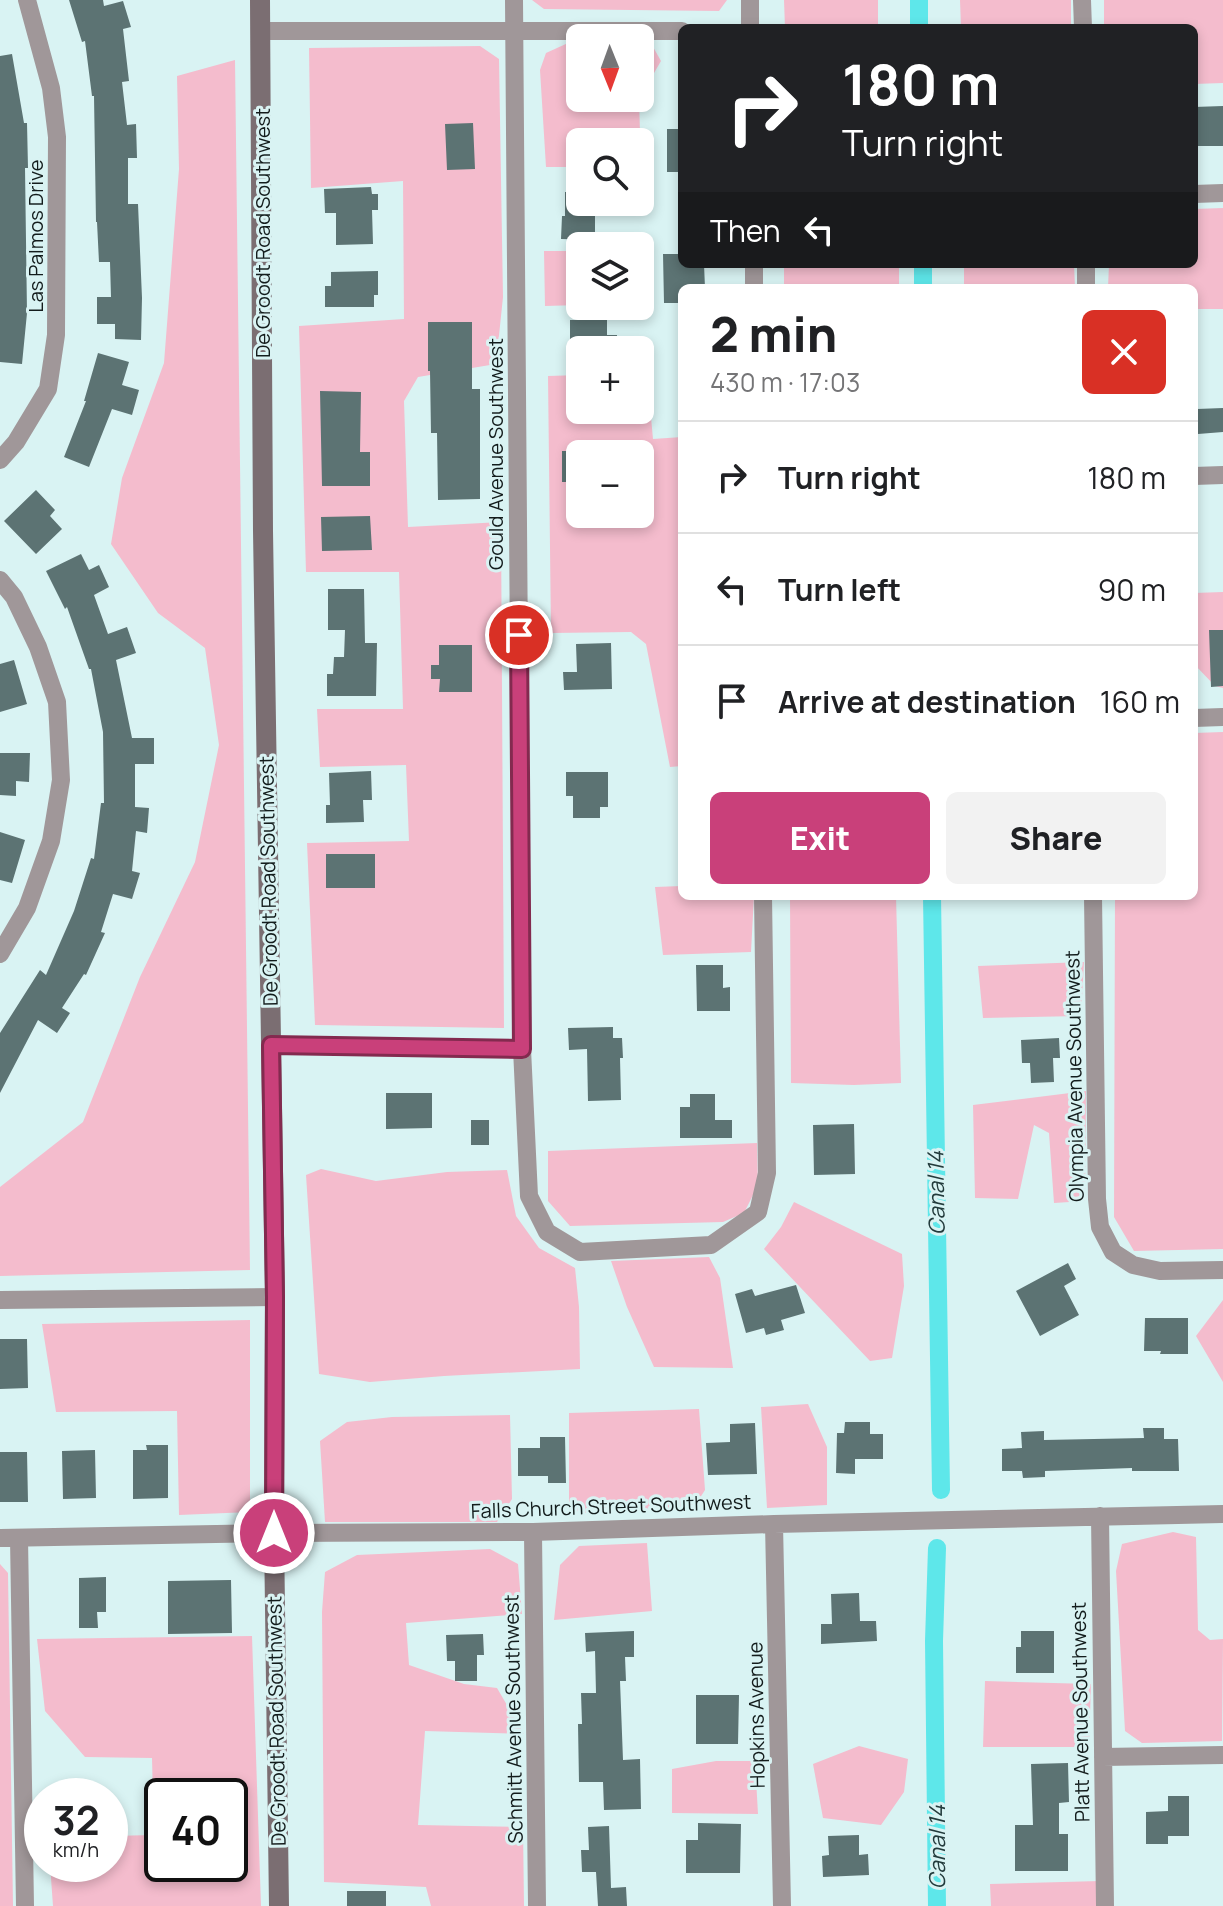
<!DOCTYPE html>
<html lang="en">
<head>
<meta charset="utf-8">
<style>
	:root { --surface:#fff; --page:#f2f2f2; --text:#202124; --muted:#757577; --line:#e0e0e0; --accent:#c9407a }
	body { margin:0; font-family:Manrope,sans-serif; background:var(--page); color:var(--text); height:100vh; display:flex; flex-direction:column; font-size:30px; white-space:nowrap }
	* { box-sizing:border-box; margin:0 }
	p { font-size:26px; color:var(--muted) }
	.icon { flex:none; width:44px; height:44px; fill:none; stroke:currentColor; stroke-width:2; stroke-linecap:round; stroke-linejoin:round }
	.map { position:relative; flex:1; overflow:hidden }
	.drawer { position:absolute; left:678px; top:284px; width:520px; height:616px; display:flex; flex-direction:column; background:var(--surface); border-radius:12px; box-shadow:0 4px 12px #0003 }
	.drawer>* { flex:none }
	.hud { position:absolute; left:678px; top:24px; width:520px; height:244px; border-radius:12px; box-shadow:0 4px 12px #0003; background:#202124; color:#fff; overflow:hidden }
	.needle { width:52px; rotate:179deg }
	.buttons { position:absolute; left:566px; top:24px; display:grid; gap:16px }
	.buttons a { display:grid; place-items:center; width:88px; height:88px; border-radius:12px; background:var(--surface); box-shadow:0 4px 12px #0003; font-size:40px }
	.speed { position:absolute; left:24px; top:1778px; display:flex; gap:16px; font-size:40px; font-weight:700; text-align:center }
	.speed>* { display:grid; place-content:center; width:104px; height:104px; border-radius:50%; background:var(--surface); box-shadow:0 4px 12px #0003; line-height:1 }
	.speed small { font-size:20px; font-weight:400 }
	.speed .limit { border:4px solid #111; border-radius:12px; background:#fff; color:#111 }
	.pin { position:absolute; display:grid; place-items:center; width:68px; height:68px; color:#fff; margin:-34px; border:4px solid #fff; border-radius:50%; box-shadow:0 2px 8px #0007 }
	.me { position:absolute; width:88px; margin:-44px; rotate:0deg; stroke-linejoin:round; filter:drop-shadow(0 0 6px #0008) }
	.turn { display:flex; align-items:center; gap:28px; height:168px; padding:0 32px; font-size:36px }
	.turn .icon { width:104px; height:104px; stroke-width:2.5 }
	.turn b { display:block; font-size:56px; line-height:68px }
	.then { display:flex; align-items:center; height:76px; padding:0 32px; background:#0003; gap:16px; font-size:30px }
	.round { display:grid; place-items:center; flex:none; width:84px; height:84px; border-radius:12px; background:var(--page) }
	.headline { display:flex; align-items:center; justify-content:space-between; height:136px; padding:0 32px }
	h1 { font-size:48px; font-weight:800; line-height:60px }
	.button { display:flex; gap:16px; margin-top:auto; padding:16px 32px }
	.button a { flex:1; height:92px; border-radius:12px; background:var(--accent); color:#fff; font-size:32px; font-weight:800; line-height:92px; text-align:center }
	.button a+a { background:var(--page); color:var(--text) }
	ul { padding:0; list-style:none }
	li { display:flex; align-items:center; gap:24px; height:112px; padding:0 32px; border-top:2px solid var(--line) }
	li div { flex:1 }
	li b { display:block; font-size:30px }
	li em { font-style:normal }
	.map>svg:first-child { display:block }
	.green { fill:#f4bccd; fill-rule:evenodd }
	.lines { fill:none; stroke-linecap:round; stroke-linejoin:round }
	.canal { stroke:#5ee7ea; stroke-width:18 }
	.building { fill:#5c7373 }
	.street { stroke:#a09799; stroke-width:18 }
	.secondary { stroke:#7b6e72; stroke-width:20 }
	.route-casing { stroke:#832a4f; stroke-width:20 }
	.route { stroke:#c9407a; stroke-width:14 }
	.labels { text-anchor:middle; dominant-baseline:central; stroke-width:6; stroke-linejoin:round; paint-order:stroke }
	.street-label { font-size:20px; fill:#131c1c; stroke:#d9f3f3 }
	.water-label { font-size:22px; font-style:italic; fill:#233b3c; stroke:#d9f3f3 }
</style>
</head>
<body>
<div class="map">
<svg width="1223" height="1906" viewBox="0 0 1223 1906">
	<rect width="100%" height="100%" fill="#d9f3f3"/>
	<!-- green -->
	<path class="green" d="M532,0h195l-8,11 -175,-2z
		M784,0h94v28h-93z
		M960,0h111v28h-110z
		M1104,0h119v83l-29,1v-56h-90z
		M648,38l13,23 -22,38 2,68 -1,-25h-60v25h-34l-6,-97 6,-17 22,-10 12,-1v56h60v-59z
		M480,46l19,13 4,238 -7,67 -78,13 -14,24 4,126 93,-5 3,506 -189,-3 -8,-182 102,-2 -3,-76 -86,2 -3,-58h86l-4,-137h-93l-7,-246 105,-7 -1,-138 -92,7 -2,-140z
		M235,60l15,1210 -250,6v-89l83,-65 57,-145 55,-115 24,-117 -14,-97 -47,-35 -47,-69 11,-66 42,-115 15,-194 -2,-93z
		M1223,208v101h-29v-21h-86l1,-24h85v-55z
		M544,251h36v54l-35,1z
		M784,264h115v24h-115z
		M964,264h110l1,24h-111z
		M640,374h7l6,65 29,-2v329l-12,1 -24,-123 -15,-12 -80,1 -3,-257 32,-1v35h60zM580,454h60v60h-60z
		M1223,592v96l-8,-2 -21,-22v-71z
		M1223,732v517l-89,2 -20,-34 1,-321h79v-163z
		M682,886v10h72l-3,56 -88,3 -8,-68z
		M790,896h106l5,187 -47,2 -63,-2z
		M1084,962l-3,54 -98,2 -5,-52z
		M1086,1091l-1,110 -31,2 -5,-70 -15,-8 -16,74 -43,-1 -2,-93z
		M757,1143l1,42 -14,28 -21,9 -153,4 -22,-25v-50z
		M321,1169l55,12 71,-9 60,-2 9,46 23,32 36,20 4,39 1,62 -136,7 -74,6 -51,-8 -13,-199z
		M794,1202l108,52 2,32 -12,72 -22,3 -106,-112 17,-22z
		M709,1257l11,21 13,90 -79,-1 -27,-60 -16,-46z
		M1223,1300v82l-27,-46z
		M250,1320v192l-71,3 -2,-104 -121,1 -14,-88z
		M808,1404l19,43v58l-60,3 -6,-101z
		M699,1409l6,81 -11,17 -112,6 -13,-5v-95z
		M510,1415l2,84 -15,23h-172l-5,-81 27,-19 45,-5z
		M1173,1532l23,5 2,93 12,10 13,-1 -1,102 -80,2 -17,-12 -9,-160 6,-27z
		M647,1543l5,68 -98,9 6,-55 19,-19z
		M490,1549l28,15 4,50 -116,9 3,42 55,19 33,4 27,46 -99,-3 -7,94 105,2 1,79h-93l-5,-19 -102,-5 -2,-270 3,-40 32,-17z
		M0,1564l8,9 5,333h-13z
		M252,1636l9,270h-208l-3,-42h60v-28l44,-1 -2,-77 -67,-1 -40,-46 -8,-72zM162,1796h68v68h-68z
		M985,1681l106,3 -2,63h-106z
		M859,1746l49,13 -4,33 -23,33 -58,-7 -10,-54z
		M716,1761h39l3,53 -86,-1v-44z
		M1100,1881v25h-109l-1,-22z"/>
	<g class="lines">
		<!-- canal -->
		<path class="canal" d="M919,0v28
			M923,264v24
			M932,896l9,594
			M937,1906l-3,-265 3,-93"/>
	</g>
	<!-- building -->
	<path class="building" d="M69,0h34l1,6 19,-5 8,26 -8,2 6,52 -7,1 5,43 9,-1 1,34h-9v46h10l4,94 -1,42 -26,-1v-15h-18v-27h14l-1,-35h-11l-2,-40h-1l-2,-126h-2l-7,-55 -3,1z
		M12,54l12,69h3l1,45h-3l2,145 -5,51 -22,-2v-306z
		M1223,106v40h-29v-39z
		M473,123l2,46 -28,1 -2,-46z
		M667,129h15v43h-15z
		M371,187l1,7h6v16h-6l1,34 -37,1v-32h-11l-1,-24z
		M565,192h15v10h15v38l-34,-1 1,-23h3z
		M663,254h19v10h22l1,24h-23v15h-18z
		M378,271v24h-4v12h-49v-21h6v-14z
		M570,320h37v15h10v15h-47z
		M428,322h44v67h8v110l-42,1 -1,-67h-6l-1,-62h-2z
		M98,353l31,9 -7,23 17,5 -7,25 -20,-6 -23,58 -25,-10 22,-56h-2z
		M320,391l41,1 -1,60h10v34h-48z
		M1223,408v24l-25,2 -1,-25z
		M562,451h18v31h-18z
		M36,490l19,20 -5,6 12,13 -26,25 -32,-33z
		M370,516l2,34 -50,1 -1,-34z
		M81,554l8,16 10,-5 10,22 -15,8 14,39 19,-7 9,26 -20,7 16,78h22v26h-19v43l14,1 -2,25 -11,-2 -4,40 8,2 -8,26 -19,-5 -12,38 4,1 -19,42 -2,-1 -22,34 8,5 -13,20 -19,-13 -38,73v-60l40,-63 6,5 28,-64 17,-53 3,1 7,-56h3l-1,-71 -12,-63h-2l-22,-62 -2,2 -19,-38z
		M328,589h36l1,54h12l-1,53h-49v-22h6l1,-17h10l1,-27h-17z
		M1209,630h14v56l-12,1z
		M611,643l1,46 -48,1 -1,-18h14l-1,-28z
		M439,645h33v47h-33l1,-13h-9v-14h8z
		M14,660l13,44 -27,8v-48z
		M0,753h30l-1,29 -13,-1v15l-16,-1z
		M371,771l1,29h-9l1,22 -38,1v-18h4l-1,-32z
		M566,772h42v35h-8v11h-27v-22h-7z
		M0,832l25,8 -13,43 -12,-3z
		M326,854h49v34h-49z
		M696,965h27v23l7,-1v24h-33z
		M613,1027v11h9l1,20h-3l1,42 -33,1 -1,-52 -18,1 -1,-22z
		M1059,1038l1,20h-7l1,24 -23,1 -1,-20h-8l-1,-23z
		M386,1093h46v35l-46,1z
		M690,1094h25v26h17v18h-52v-31h10z
		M471,1120h18v25h-18z
		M854,1124l1,50 -41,1 -1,-50z
		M1068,1263l8,16 -12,7 15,29 -39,21 -24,-45z
		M796,1285l9,28 -24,7 3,10 -18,5 -2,-7 -18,5 -11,-39 17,-5 3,7z
		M1145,1318h43v36h-28l1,-3h-17z
		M0,1339h27l1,49 -28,1z
		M845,1422h25v12h13v25h-28v15l-19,-1 1,-40h7z
		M755,1423l2,51 -49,1 -2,-32 24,-1v-18z
		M1143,1428h21v11h14l1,32h-47v-3l-87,3v6l-22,1 -1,-7h-20v-22l20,-1 -1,-16 23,-1v9l100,-2z
		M540,1437h25l1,46h-18v-7h-30v-28h22z
		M146,1445h22v53l-35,1v-49h14z
		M95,1450l1,48 -33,1 -1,-48z
		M0,1452h27l1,50h-28z
		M106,1577v35h-9l1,16h-19v-50z
		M231,1580l1,53 -64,1v-53z
		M859,1593l1,28h16l1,20 -56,3v-20h11l-1,-30z
		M634,1631v26h-9l1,24h-6l3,79 17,-1 1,50 -37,1 -1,-28h-24l-1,-58h4l-1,-31h15l-1,-42 -9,1 -1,-19z
		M1021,1631h33v42h-38v-26h5z
		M483,1634l1,21h-7v26h-22v-20h-8l-1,-26z
		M696,1695h43l-1,49h-42z
		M1068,1763l1,39 -10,1v31h9v37h-53v-46h18l-2,-61z
		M1168,1796h21v40h-21v8h-22v-32l22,-1z
		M698,1823l43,1 -1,49h-54v-33h12z
		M609,1826l2,62 15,-1 1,19h-29l-2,-34h-14l-1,-22h8l-1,-23z
		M859,1835v20l9,-1 1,21 -46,2 -1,-21 7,-1 -1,-19z
		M347,1891h39v15h-39z"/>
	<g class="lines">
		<!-- street -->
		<path class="street" d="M514,0l8,1049 7,147 18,36 33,20 131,-7 47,-33 9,-39 -4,-277
			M750,0v28
			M1082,0l1,28
			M261,31h421
			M1194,194l29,-1
			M754,264v24
			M1086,264v24
			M0,460l16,-18 32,-53 8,-54 1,-198 -6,-49 -24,-88
			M1194,476l29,-1
			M0,580l14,17 24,50 19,55 4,78 -10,61 -24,67 -27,46
			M1194,718l29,-1
			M1093,896l4,303 3,28 13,25 20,13 27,6 63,-1
			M271,1045l251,4
			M0,1300l275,-3
			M1100,1516l5,390
			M774,1524l8,382
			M533,1532l4,374
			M0,1538l274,-5 259,-1 241,-8 449,-10
			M19,1538l6,368
			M1103,1757l120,-2"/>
		<!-- secondary -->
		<path class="secondary" d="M260,0l3,531 12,766 -1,236 5,373"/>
	</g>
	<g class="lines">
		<!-- route casing -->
		<g class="route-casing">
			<path id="route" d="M274,1533l1,-236 -4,-252 251,4 -3,-414"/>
		</g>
		<!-- route -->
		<use href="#route" class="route"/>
	</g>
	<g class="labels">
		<!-- street labels -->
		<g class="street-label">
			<text transform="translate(262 233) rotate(-90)">De Groodt Road Southwest</text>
			<text transform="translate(35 236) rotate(-90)">Las Palmos Drive</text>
			<text transform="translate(495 454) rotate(-90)">Gould Avenue Southwest</text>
			<text transform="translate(268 881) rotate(-91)">De Groodt Road Southwest</text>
			<text transform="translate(1074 1076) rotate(-91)">Olympia Avenue Southwest</text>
			<text transform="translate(611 1506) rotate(-2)">Falls Church Street Southwest</text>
			<text transform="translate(1080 1712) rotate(-91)">Platt Avenue Southwest</text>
			<text transform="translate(756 1715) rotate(-91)">Hopkins Avenue</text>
			<text transform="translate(513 1719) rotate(-91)">Schmitt Avenue Southwest</text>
			<text transform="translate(276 1721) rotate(-91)">De Groodt Road Southwest</text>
		</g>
		<!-- water labels -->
		<g class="water-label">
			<text transform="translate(936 1193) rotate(-91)">Canal 14</text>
			<text transform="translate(937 1847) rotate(-90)">Canal 14</text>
		</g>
	</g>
</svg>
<div class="buttons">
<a><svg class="needle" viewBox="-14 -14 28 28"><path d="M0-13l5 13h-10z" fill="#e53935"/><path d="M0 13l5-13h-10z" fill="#757577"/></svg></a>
<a><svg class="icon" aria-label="search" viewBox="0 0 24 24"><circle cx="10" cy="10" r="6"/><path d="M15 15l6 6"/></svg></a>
<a><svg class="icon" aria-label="layers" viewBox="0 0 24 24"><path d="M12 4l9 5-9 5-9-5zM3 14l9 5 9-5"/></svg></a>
<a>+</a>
<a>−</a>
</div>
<div class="speed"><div>32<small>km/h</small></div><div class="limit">40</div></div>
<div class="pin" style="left:519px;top:635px;background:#d93025"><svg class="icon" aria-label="arrive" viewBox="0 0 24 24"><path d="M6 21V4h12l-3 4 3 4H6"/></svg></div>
<svg class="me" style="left:274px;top:1533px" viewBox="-20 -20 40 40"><circle r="17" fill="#c9407a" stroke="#fff" stroke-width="3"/><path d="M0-11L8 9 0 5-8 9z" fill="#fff"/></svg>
<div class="hud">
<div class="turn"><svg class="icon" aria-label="right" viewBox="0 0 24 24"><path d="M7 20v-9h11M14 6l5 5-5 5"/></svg><div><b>180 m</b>Turn right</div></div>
<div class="then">Then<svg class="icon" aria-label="left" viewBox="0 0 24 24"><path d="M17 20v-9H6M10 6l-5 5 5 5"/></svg></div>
</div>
<section class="drawer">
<div class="headline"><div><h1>2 min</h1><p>430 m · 17:03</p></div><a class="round" style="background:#d93025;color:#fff"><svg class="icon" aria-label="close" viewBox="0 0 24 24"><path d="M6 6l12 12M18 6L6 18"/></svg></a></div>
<ul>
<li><svg class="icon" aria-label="right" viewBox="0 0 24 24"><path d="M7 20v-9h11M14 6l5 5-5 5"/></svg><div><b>Turn right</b></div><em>180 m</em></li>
<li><svg class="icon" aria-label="left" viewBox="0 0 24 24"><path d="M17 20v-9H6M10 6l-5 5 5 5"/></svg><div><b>Turn left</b></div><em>90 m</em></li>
<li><svg class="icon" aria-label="arrive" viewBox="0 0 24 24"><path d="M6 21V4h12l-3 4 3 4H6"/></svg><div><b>Arrive at destination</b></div><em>160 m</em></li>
</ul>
<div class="button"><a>Exit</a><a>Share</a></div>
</section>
</div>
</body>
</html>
